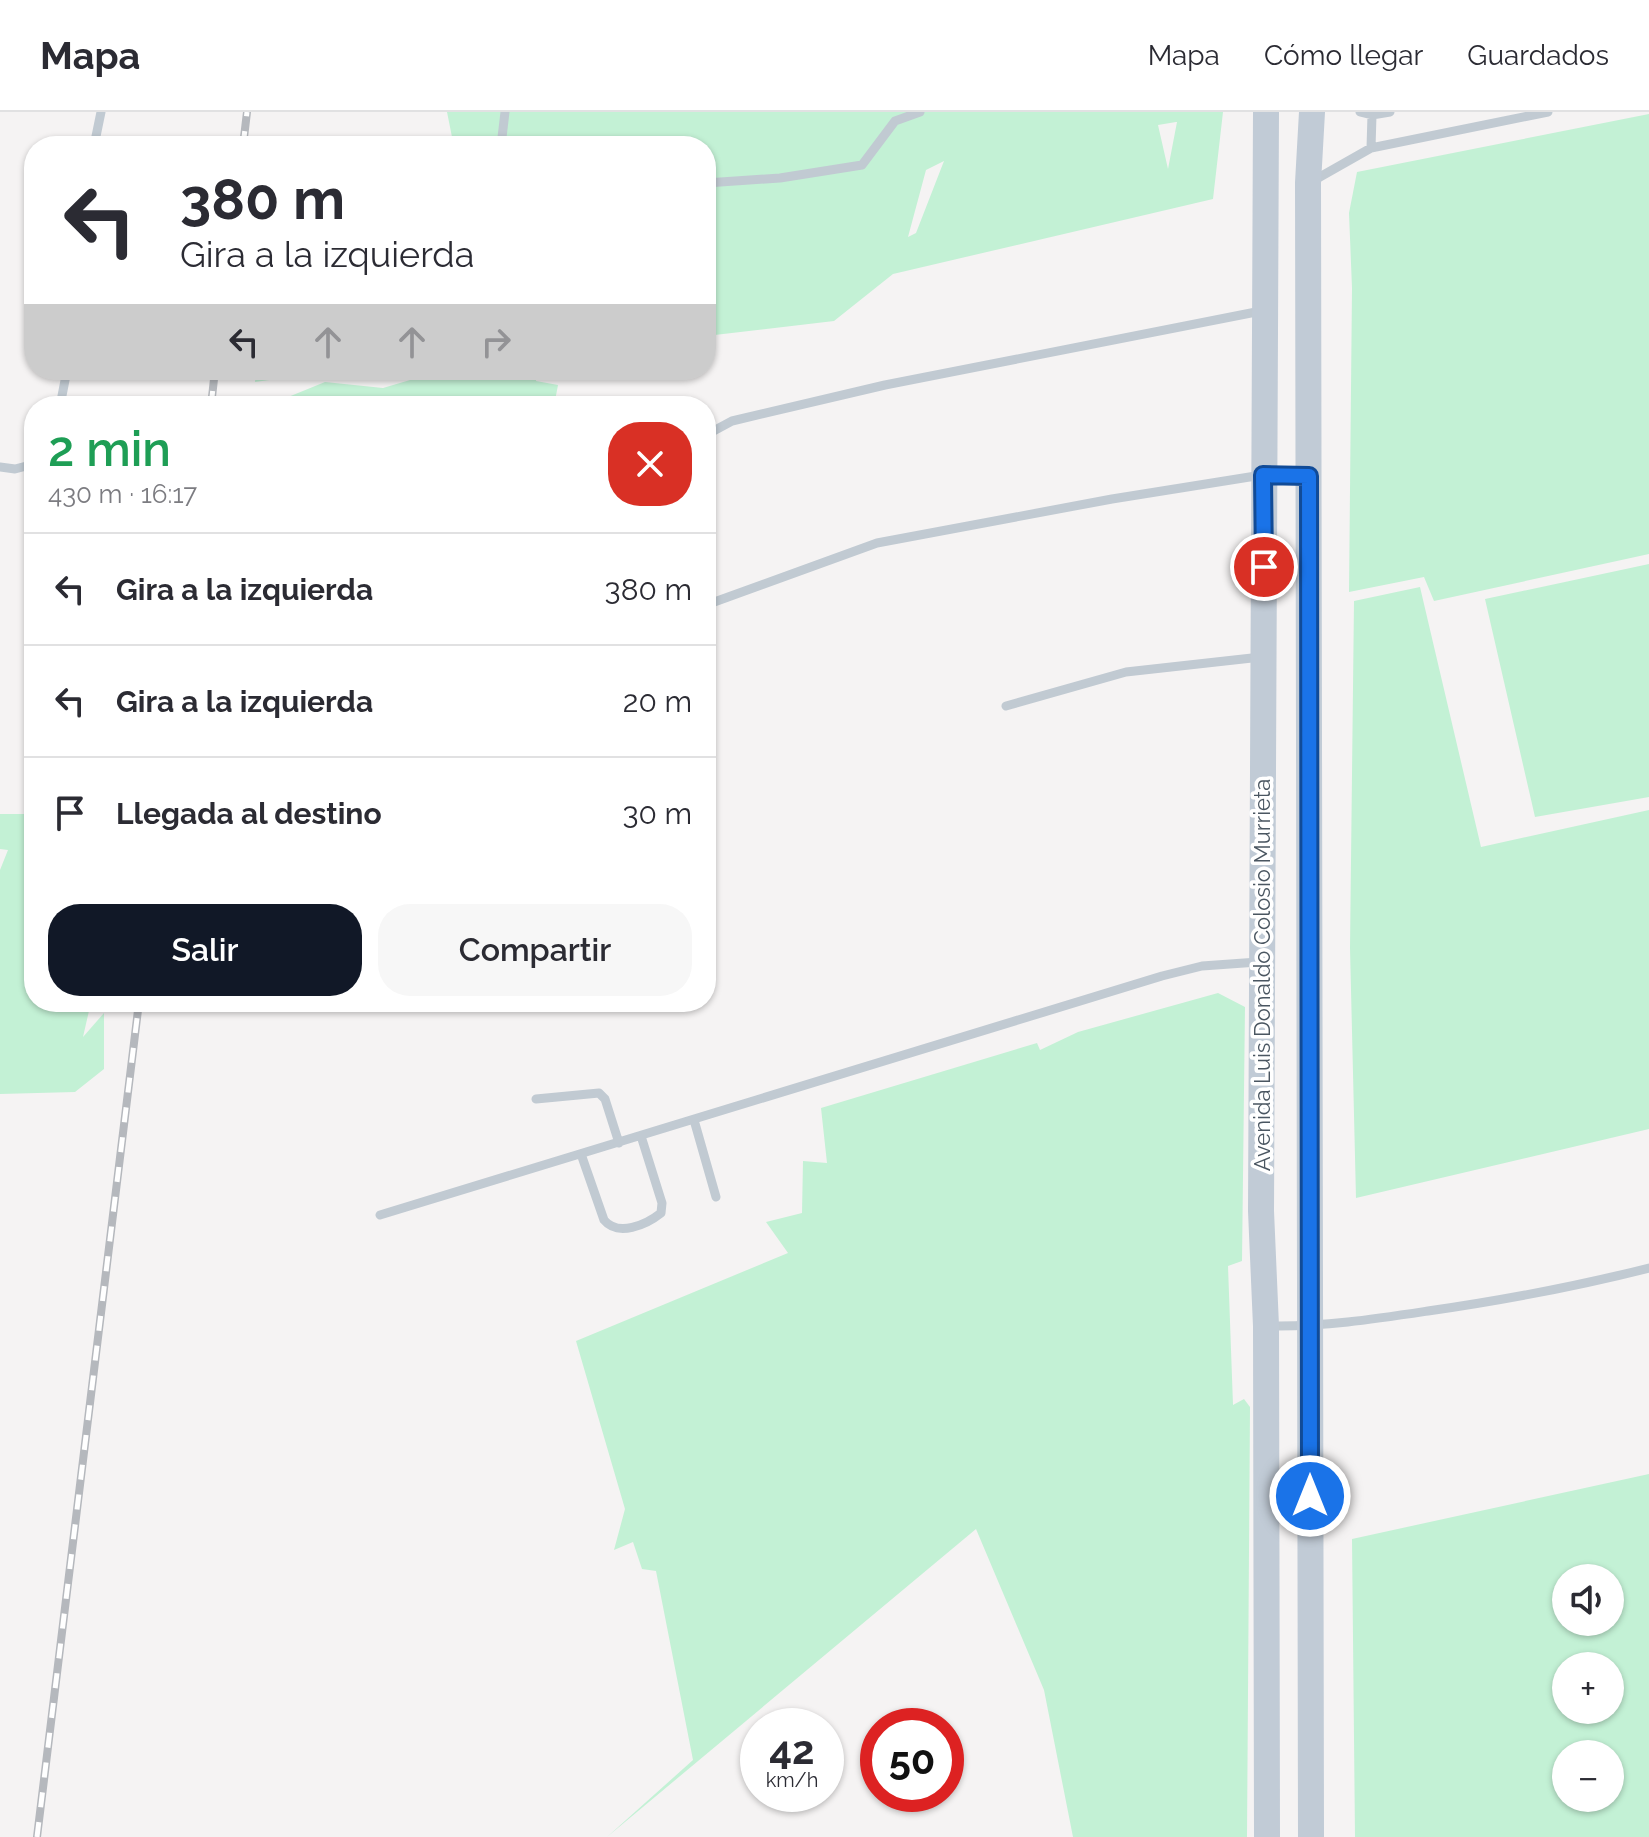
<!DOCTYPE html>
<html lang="es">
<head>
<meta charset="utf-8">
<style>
	:root { --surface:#fff; --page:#f7f7f7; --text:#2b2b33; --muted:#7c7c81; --line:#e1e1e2; --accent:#111827 }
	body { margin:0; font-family:Raleway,sans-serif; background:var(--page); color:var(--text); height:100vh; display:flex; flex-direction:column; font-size:30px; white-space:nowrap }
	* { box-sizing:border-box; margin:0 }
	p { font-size:26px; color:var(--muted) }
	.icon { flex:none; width:44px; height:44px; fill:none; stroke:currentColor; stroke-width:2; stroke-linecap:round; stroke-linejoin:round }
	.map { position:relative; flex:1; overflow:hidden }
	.drawer { position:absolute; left:24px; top:284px; width:692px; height:616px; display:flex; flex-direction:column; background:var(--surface); border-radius:32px; box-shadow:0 2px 6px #0004 }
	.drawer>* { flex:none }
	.top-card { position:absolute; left:24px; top:24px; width:692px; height:244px; border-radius:32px; box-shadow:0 2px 6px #0004; background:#fff; color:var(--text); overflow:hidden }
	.buttons { position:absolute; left:1552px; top:1452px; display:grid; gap:16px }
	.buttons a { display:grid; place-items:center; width:72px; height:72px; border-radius:50%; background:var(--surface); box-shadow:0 2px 6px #0004; font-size:40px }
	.speed { position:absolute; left:740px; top:1596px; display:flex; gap:16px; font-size:40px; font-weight:700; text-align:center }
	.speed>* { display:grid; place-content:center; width:104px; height:104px; border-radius:50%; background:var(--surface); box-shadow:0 2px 6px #0004; line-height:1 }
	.speed small { font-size:20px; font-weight:400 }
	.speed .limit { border:12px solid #d22; background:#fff; color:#111 }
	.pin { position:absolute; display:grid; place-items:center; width:68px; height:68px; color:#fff; margin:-34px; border:4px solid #fff; border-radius:50%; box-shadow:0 2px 8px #0007 }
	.me { position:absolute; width:88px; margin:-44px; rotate:0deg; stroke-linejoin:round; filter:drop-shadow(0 0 6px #0008) }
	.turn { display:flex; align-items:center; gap:28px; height:168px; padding:0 24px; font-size:36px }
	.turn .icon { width:104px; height:104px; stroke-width:2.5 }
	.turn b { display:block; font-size:56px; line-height:68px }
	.lanes { display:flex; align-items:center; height:76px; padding:0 24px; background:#0003; justify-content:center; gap:40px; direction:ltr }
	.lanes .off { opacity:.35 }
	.round { display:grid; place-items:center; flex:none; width:84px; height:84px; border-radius:32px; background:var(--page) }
	.head { display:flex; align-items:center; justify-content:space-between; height:136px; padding:0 24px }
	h1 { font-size:48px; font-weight:600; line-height:60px; color:#1e9e55 }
	.primary-button { display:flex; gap:16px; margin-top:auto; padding:16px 24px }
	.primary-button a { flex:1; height:92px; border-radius:32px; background:var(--accent); color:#fff; font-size:32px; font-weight:600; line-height:92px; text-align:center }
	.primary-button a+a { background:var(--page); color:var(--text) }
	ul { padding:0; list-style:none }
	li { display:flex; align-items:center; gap:24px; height:112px; padding:0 24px; border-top:2px solid var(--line) }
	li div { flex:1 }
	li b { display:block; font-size:30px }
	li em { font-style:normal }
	header { display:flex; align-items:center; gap:48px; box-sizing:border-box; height:112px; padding:0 40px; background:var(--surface); border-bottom:2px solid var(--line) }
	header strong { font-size:38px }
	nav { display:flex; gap:44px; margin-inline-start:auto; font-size:28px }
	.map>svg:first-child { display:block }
	.green { fill:#c3f1d5; fill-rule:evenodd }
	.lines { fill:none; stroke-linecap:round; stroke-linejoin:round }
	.lane { stroke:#c1cad2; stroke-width:9 }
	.secondary { stroke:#c1cbd6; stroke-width:26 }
	.rail-casing { stroke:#b5b8bd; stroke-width:8 }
	.rail { stroke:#fff; stroke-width:5; stroke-dasharray:15; stroke-linecap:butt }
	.route-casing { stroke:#114b97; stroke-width:20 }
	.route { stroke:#1a73e8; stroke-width:14 }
	.labels { text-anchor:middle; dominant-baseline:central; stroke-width:7; stroke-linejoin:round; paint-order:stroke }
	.street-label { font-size:22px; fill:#4a5661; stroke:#fff }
</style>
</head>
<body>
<header>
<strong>Mapa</strong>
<nav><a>Mapa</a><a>Cómo llegar</a><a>Guardados</a></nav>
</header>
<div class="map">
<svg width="1649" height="1725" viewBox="0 0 1649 1725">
	<rect width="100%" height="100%" fill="#f5f3f3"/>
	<!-- green -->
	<path class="green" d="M447,0h776l-10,87 -320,75 -59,47 -128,15v-107l9,-3 -9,-8v-72h-275l22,-4zM1176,10h1l-9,47 -10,-44zM944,49l-28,72 -8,4 18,-67z
		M1649,2v440l-215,47 -10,-24 -75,15 3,-304 -3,-75 8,-41z
		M256,258h85l-86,12z
		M444,258h93l-1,11 22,4 -4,21h-288l59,-24 58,6z
		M1649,452v233l-114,20 -50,-218z
		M1420,475l61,260 168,-37v319l-293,69 -6,-250 4,-347z
		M0,702h34v188h57l-8,35 21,-24v56l-29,23 -75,2v-224l8,-20 -8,-1z
		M1218,881l27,14 -3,254 -14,5 5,139 11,-6 6,8 -3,430h-174l-29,-147 -68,-161 -369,308 86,-77 -37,-189 -14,-2 -9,-27 -19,8 11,-41 -49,-168 212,-88 -22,-31 36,-9 1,-52 24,2 -6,-55 216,-65 3,7 38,-18z
		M1649,1362v363h-294l-3,-298zM1566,1466h44v44h-44zM1566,1554h44v44h-44zM1566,1642h44v44h-44z"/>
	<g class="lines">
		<!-- lane -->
		<path class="lane" d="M1360,0l12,3 18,-3
			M94,34l7,-34
			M501,34l4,-34
			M1371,36l1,-33
			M1311,70l60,-34 177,-36
			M706,71l74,-5 82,-13 33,-44 25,-9
			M60,294l7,-36
			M706,323l26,-14 153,-36 376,-74
			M0,355l15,2 19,-5
			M706,493l171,-62 235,-44 150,-24
			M1006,594l120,-34 135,-15
			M536,987l63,-6 6,6 14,44
			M694,1008l22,77
			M581,1042l23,66c14,17 42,5 57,-7l1,-10 -21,-67
			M380,1103l782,-239 40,-10 56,-4
			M1270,1214c53,1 105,-7 158,-15 76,-11 146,-24 221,-43"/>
		<!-- secondary -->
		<path class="secondary" d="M1266,0l-5,1099 5,115 1,511
			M1311,1725l-3,-1654 4,-71"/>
		<!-- rail casing -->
		<g class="rail-casing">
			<path id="rail" d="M243,34l4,-34
				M211,294l4,-36
				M37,1725l102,-835"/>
		</g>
		<!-- rail -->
		<use href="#rail" class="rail"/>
	</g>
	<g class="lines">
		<!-- route casing -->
		<g class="route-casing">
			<path id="route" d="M1264,455l-1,-92 46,1 1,1020"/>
		</g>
		<!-- route -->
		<use href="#route" class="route"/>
	</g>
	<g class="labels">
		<!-- street labels -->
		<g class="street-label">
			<text transform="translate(1262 863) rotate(-90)">Avenida Luis Donaldo Colosio Murrieta</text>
		</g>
	</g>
</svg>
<div class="buttons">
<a><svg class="icon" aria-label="sound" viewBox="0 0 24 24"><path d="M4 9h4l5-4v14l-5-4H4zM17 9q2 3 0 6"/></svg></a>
<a>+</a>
<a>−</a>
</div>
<div class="speed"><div>42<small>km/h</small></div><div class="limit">50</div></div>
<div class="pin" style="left:1264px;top:455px;background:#d93025"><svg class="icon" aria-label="arrive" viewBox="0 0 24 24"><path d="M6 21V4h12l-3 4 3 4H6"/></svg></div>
<svg class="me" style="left:1310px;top:1384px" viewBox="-20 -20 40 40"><circle r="17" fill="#1a73e8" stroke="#fff" stroke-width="3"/><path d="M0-11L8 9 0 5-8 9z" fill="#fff"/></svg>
<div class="top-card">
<div class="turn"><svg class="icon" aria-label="left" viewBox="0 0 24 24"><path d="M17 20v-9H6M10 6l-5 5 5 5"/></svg><div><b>380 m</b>Gira a la izquierda</div></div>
<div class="lanes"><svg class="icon" aria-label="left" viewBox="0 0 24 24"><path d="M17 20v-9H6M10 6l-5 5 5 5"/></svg><svg class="icon off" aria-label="ahead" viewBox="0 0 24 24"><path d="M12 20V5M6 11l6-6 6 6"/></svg><svg class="icon off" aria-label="ahead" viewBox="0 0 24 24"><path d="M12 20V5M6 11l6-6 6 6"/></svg><svg class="icon off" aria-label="right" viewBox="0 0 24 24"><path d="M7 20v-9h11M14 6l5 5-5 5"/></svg></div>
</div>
<section class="drawer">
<div class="head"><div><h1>2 min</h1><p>430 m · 16:17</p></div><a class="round" style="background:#d93025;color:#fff"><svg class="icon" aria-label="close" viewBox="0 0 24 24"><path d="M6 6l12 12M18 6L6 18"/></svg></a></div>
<ul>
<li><svg class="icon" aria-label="left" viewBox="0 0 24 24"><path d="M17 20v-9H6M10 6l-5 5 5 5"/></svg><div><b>Gira a la izquierda</b></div><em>380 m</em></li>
<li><svg class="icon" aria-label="left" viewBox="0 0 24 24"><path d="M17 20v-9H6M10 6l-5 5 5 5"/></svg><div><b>Gira a la izquierda</b></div><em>20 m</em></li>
<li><svg class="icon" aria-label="arrive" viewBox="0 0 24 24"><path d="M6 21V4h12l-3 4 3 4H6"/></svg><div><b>Llegada al destino</b></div><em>30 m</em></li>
</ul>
<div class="primary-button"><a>Salir</a><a>Compartir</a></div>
</section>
</div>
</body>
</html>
